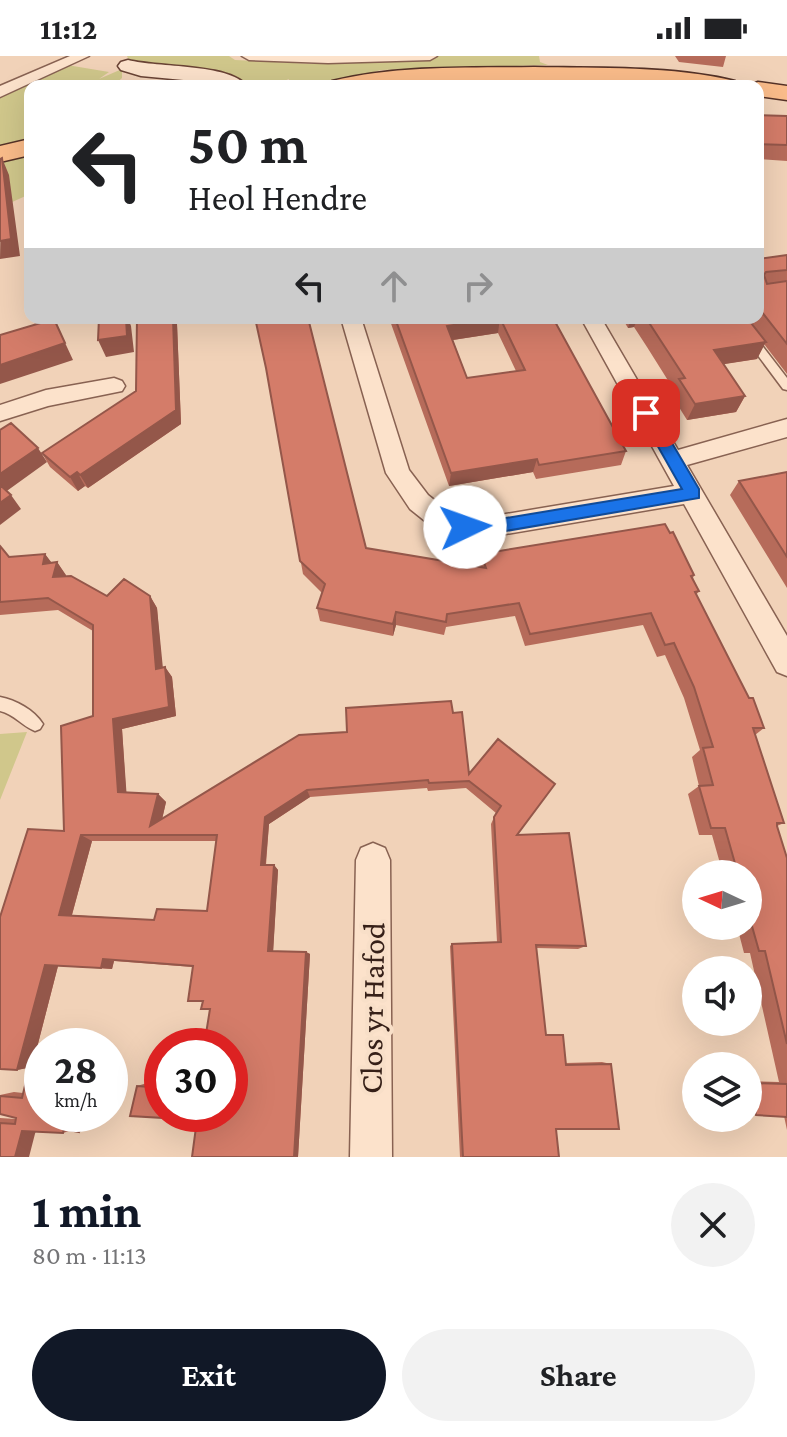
<!DOCTYPE html>
<html lang="en">
<head>
<meta charset="utf-8">
<style>
	:root { --surface:#fff; --page:#f2f2f2; --text:#202124; --muted:#757577; --accent:#111827 }
	body { margin:0; font-family:"Crimson Pro",serif; background:var(--page); color:var(--text); height:100vh; display:flex; flex-direction:column; font-size:30px; white-space:nowrap }
	* { box-sizing:border-box; margin:0 }
	p { font-size:26px; color:var(--muted) }
	.icon { flex:none; width:44px; height:44px; fill:none; stroke:currentColor; stroke-width:2; stroke-linecap:round; stroke-linejoin:round }
	.map { position:relative; height:1101px; overflow:hidden }
	.drawer { display:flex; flex-direction:column; background:var(--surface); flex:1 }
	.drawer>* { flex:none }
	.banner { position:absolute; left:24px; top:24px; width:740px; height:244px; border-radius:16px; box-shadow:0 8px 32px #0002; background:#fff; color:var(--text); overflow:hidden }
	.needle { width:52px; rotate:274deg }
	.controls { position:absolute; left:682px; top:804px; display:grid; gap:16px }
	.controls a { display:grid; place-items:center; width:80px; height:80px; border-radius:50%; background:var(--surface); box-shadow:0 8px 32px #0002; font-size:40px }
	.speed { position:absolute; left:24px; top:972px; display:flex; gap:16px; font-size:40px; font-weight:700; text-align:center }
	.speed>* { display:grid; place-content:center; width:104px; height:104px; border-radius:50%; background:var(--surface); box-shadow:0 8px 32px #0002; line-height:1 }
	.speed small { font-size:20px; font-weight:400 }
	.speed .limit { border:12px solid #d22; background:#fff; color:#111 }
	.pin { position:absolute; display:grid; place-items:center; width:68px; height:68px; color:#fff; margin:-34px; border-radius:16px; box-shadow:0 4px 12px #0006 }
	.me { position:absolute; width:88px; margin:-44px; rotate:87deg; stroke-linejoin:round; filter:drop-shadow(0 0 6px #0008) }
	.turn { display:flex; align-items:center; gap:28px; height:168px; padding:0 32px; font-size:36px }
	.turn .icon { width:104px; height:104px; stroke-width:2.5 }
	.turn b { display:block; font-size:56px; line-height:68px }
	.lanes { display:flex; align-items:center; height:76px; padding:0 32px; background:#0003; justify-content:center; gap:40px; direction:ltr }
	.lanes .off { opacity:.35 }
	.round { display:grid; place-items:center; flex:none; width:84px; height:84px; border-radius:42px; background:var(--page) }
	.head { display:flex; align-items:center; justify-content:space-between; height:136px; padding:0 32px }
	h1 { font-size:48px; font-weight:700; line-height:60px; color:var(--accent) }
	.primary-button { display:flex; gap:16px; margin-top:auto; padding:16px 32px }
	.primary-button a { flex:1; height:92px; border-radius:48px; background:var(--accent); color:#fff; font-size:32px; font-weight:700; line-height:92px; text-align:center }
	.primary-button a+a { background:var(--page); color:var(--text) }
	.status { display:flex; justify-content:space-between; align-items:center; height:56px; padding:0 40px; background:var(--surface); direction:ltr }
	.status svg { height:22px; fill:currentColor }
	.map>svg:first-child { display:block }
	.green { fill:#d0c78b }
	.lines { fill:none; stroke-linecap:round; stroke-linejoin:round }
	.lane-casing { stroke:#886252; stroke-width:3 }
	.street-casing { stroke:#886252; stroke-width:3 }
	.secondary-casing { stroke:#6a4335; stroke-width:3 }
	.primary-casing { stroke:#553227; stroke-width:3 }
	.lane { fill:#fce2cb; fill-rule:evenodd }
	.street { fill:#fce2cb; fill-rule:evenodd }
	.secondary { fill:#fce2cb; fill-rule:evenodd }
	.primary { fill:#fabc8a; fill-rule:evenodd }
	.wall { fill:#b66b5a; fill-rule:evenodd }
	.shaded-wall { fill:#94574a }
	.building { fill:#d47c69; stroke:#94574a; stroke-width:2; fill-rule:evenodd }
	.route { fill:#1a73e8; stroke:#114b97; stroke-width:2 }
	.labels { text-anchor:middle; dominant-baseline:central; stroke-width:8; stroke-linejoin:round; paint-order:stroke }
	.near-street-label { font-size:32px; fill:#362018; stroke:#f8dfc8 }
</style>
</head>
<body>
<div class="status"><b>11:12</b><svg viewBox="0 0 49 12"><path d="M0 12V9h3v3zM5 12V6h3v6zM10 12V3h3v9zM15 12V0h3v12zM26 1h20v11H26zM47 4h2v5h-2z"/></svg></div>
<div class="map">
<svg width="787" height="1101" viewBox="0 0 787 1101">
	<rect width="100%" height="100%" fill="#f1d2b8"/>
	<!-- green -->
	<path class="green" d="M127,0h102l6,4 78,4 97,-8h129l1,6 8,3 -167,5 -51,14 -9,-3 -33,4 1,-6 -5,2 -2,5h-31l-25,-11 -95,-10z
		M67,9l42,7 -10,7 23,-10v9l-9,8h-83v52l-30,7v-52z
		M30,100v38l-20,9 -10,-40z
		M27,676l-27,68v-66z"/>
	<g class="lines">
		<!-- lane casing -->
		<g class="lane-casing">
			<path id="lane" d="M730,262h11l46,60v12l-4,-1z
				M0,641c16,3 34,13 43,27l-3,5 -5,2c-13,-5 -21,-17 -35,-20z"/>
		</g>
		<!-- street casing -->
		<g class="street-casing">
			<path id="street" d="M70,0h19l-89,41v-11z
				M242,0h195l-7,4 -102,3 -79,-3z
				M341,262h20l48,152 19,25 20,16 17,6 35,-2 174,-29 -93,-168h20l77,132 109,-31v18l-100,28 100,171v40l-10,-4 -93,-168 -184,31 -35,2 -35,-12 -20,-16 -24,-36z
				M114,322l8,3 3,5 -3,5 -74,15 -48,15v-16l46,-15z
				M373,787l12,5 5,12 2,297h-42l6,-297 5,-12z"/>
		</g>
		<!-- secondary casing -->
		<g class="secondary-casing">
			<path id="secondary" d="M128,4c31,8 100,3 119,26l-106,-10 -20,-6 -3,-4 3,-4z"/>
		</g>
		<!-- primary casing -->
		<g class="primary-casing">
			<path id="primary" d="M534,11c61,1 142,-1 201,14l4,5 -205,-5 -206,5 4,-5c64,-16 136,-13 202,-14z
				M758,26l29,4v14l-29,-4v-10h-10z
				M30,83v16l-30,7v-16z"/>
		</g>
		<!-- lane -->
		<use href="#lane" class="lane"/>
		<!-- street -->
		<use href="#street" class="street"/>
		<!-- secondary -->
		<use href="#secondary" class="secondary"/>
		<!-- primary -->
		<use href="#primary" class="primary"/>
	</g>
	<!-- wall -->
	<path class="wall" d="M675,0h51l-3,11 -44,-5z
		M758,59l29,1v45l-29,-2z
		M787,199v119l-23,-30 -7,15 -34,5 22,32 -9,16 -49,8 -15,-24 2,-6 -27,-43 -13,-20 -6,1 -6,-10h136v-59z
		M389,262h164l73,133 -5,14 -85,14 -3,-7 -84,14zM498,277l18,38 -49,7 -14,-38z
		M177,268l4,100 -93,64 -3,-2 -7,5 -28,-24 -8,-14 94,-62z
		M268,321l98,171 113,19 2,-13 213,21 -1,3 6,13 -3,4 68,133 -9,7 29,88 -7,3 10,32v272l-3,-14 -28,-1 -8,-2v-32l31,1 -29,-129h-6l-7,-27h11v-52h-25l-11,-39h-13l-11,-41 11,-8 -7,-29 8,-7 -16,-52 -19,-43 -8,2 -14,-32 -118,21 -10,-30 -69,11 -2,8 -48,-10 -3,11 -73,-15 -3,-13 5,-15 -19,-19z
		M787,416v116l-57,-93 9,-14z
		M0,490l9,11 36,-3 6,9 6,-1 9,14h5l36,20 17,-17 26,17 7,12 5,60 3,-1 7,10 4,39 -54,13 4,64 32,1 8,8 -4,17 137,-84 48,-3 -1,-24 105,-7 2,12 9,-1 7,62 29,-35 57,45 -38,51 52,-2 17,113 -8,3 -42,-1 10,86 17,1 3,28 36,-1 9,2 8,65h-63l3,28h-99l-10,-211 2,-2 45,-2 -6,-118 5,-11 -30,-25 -38,3 -1,-3 -117,9 -41,27 -3,41h8l4,5 -5,81 33,1 4,2 -12,203h-106l5,-37 -67,-4 7,-30 10,-3 15,1v30h68v-68h-26l6,-37h-9l2,-7 -15,-1 5,-34 -79,-6 -2,8 -54,-3 -26,101 -15,3 -17,-1v-152l28,-88 36,2 -3,-105 32,-10v-85l-35,-21 -58,5zM92,785h124l-9,70 -50,-2 -3,11 -82,-5z
		M42,1011v47l50,13 -20,3 -9,3 -27,-1 -36,25v-39l16,1 -16,-24 14,-3 9,1 6,-24z"/>
	<!-- shaded-wall -->
	<path class="shaded-wall" d="M2,102l7,17 11,81 -20,3z
		M126,262h2l3,8 3,26 -28,5 -8,-17z
		M173,262h2l2,6 4,100 -93,64 -8,-13 96,-65z
		M500,262l-2,15 -52,8 1,-15z
		M631,262h7l-4,9 -6,1z
		M54,263l19,41 -73,24v-19z
		M766,286l-9,17 -51,8 8,-17z
		M745,340l-9,16 -49,8 8,-16z
		M38,392l9,14 -43,31 -4,-6v-13z
		M537,403l-4,13 -84,14 2,-13z
		M77,416l8,14 -7,5 -8,-14z
		M11,439l10,14 -21,16v-22z
		M45,498l10,13 -12,-3z
		M57,506l9,13 -3,14 -10,-12z
		M150,540l7,12 7,71 -8,-10z
		M396,556v13l-3,11v-12z
		M165,611l7,10 4,39 -54,13 5,71 -9,-8 -5,-73z
		M307,734l3,7 -41,27 -4,47 -4,-6 4,-48z
		M158,738l8,8 -7,31 -9,-7z
		M81,779l11,6 -21,77 -12,-3z
		M274,809l4,5 -5,84 -5,-3z
		M306,896l4,2 -12,203h-4z
		M103,903l11,2 -2,8 -11,-1z
		M45,909l13,1 -26,101 -15,3z
		M83,1058h12l-3,13 -13,5z
		M37,1070l-8,31h-14l7,-26z"/>
	<!-- building -->
	<path class="building" d="M758,59l29,1v29l-29,-1z
		M2,102l9,81 -11,2v-82z
		M787,199v15l-21,2 -2,3 3,9 20,-3v63l-29,-37v-48z
		M99,262h27l1,18 -29,4z
		M137,262h36l3,92 -96,65 -3,-3 -7,5 -28,-24 94,-62z
		M255,262h53l58,230 120,20 -5,-14 184,-30 5,9 3,-1 21,43 -3,1 8,15 -4,1 54,106h4l11,30h-11l31,95h-7v3l10,32v186l-22,-93h-6l-11,-39v-38h-10l-13,-46h-14l-12,-42 14,-1 -10,-37 10,-1 -19,-60 -20,-44 -9,2 -14,-32 -121,21 -11,-31 -72,11 -1,8 -50,-10 -3,12 -76,-16 8,-24 -25,-23 -34,-193z
		M395,262h103l-51,8 20,52 58,-8 -25,-52h53l73,133 -87,14 -2,-6 -86,14z
		M646,262h101l19,24 -52,8 31,46 -50,8 -16,-25 6,-1z
		M54,263l11,24 -65,22v-30z
		M11,367l27,25 -38,26v-44z
		M787,416v85l-48,-76z
		M0,429l11,10 -11,8z
		M0,490l9,11 36,-3 -2,10 14,-2 -4,15 18,-1 36,20 17,-17 26,17 6,73 9,-2 4,40 -56,12 5,73 40,2 -8,32 149,-91 48,-3 -1,-24 105,-7 2,12 9,-1 7,62 29,-35 57,45 -38,51 52,-2 17,113 -50,-1 10,90h17l3,30 45,-1 8,65h-63l3,28h-96l-11,-213 49,-2 -7,-125 7,-11 -32,-25 -40,2 -1,-3 -121,10 -42,27 -4,48h13l-6,86 38,1 -12,205h-102l5,-37 -67,-4 7,-30 25,2v26h68v-68h-26l6,-37h-9l2,-8h-15l5,-35 -90,-7 -2,9 -56,-3 -28,105 -17,-1v-152l28,-88 36,2 -3,-105 32,-10v-91l-45,-27 -48,4zM81,779h136l-10,76 -50,-2 -3,11 -95,-5z
		M29,1013h13v45h41l-4,18 -15,-3 -1,4 -41,-2 -7,26h-15v-34l15,1 1,-6 -16,-4v-18l22,2z
		M749,1027l38,1v33l-31,-2z"/>
	<!-- route -->
	<path class="route" d="M646,351l6,2 47,80v9l-199,34h-41l-3,-5 3,-5 41,-3 182,-30 -43,-76z"/>
	<g class="labels">
		<!-- near-street labels -->
		<g class="near-street-label">
			<text transform="translate(372 952) rotate(-89)">Clos yr Hafod</text>
		</g>
	</g>
</svg>
<div class="controls">
<a><svg class="needle" viewBox="-14 -14 28 28"><path d="M0-13l5 13h-10z" fill="#e53935"/><path d="M0 13l5-13h-10z" fill="#757577"/></svg></a>
<a><svg class="icon" aria-label="sound" viewBox="0 0 24 24"><path d="M4 9h4l5-4v14l-5-4H4zM17 9q2 3 0 6"/></svg></a>
<a><svg class="icon" aria-label="layers" viewBox="0 0 24 24"><path d="M12 4l9 5-9 5-9-5zM3 14l9 5 9-5"/></svg></a>
</div>
<div class="speed"><div>28<small>km/h</small></div><div class="limit">30</div></div>
<div class="pin" style="left:646px;top:357px;background:#d93025"><svg class="icon" aria-label="arrive" viewBox="0 0 24 24"><path d="M6 21V4h12l-3 4 3 4H6"/></svg></div>
<svg class="me" style="left:465px;top:471px" viewBox="-20 -20 40 40"><circle r="19" fill="#fff"/><path d="M0-13L10 11 0 6-10 11z" fill="#1a73e8"/></svg>
<div class="banner">
<div class="turn"><svg class="icon" aria-label="left" viewBox="0 0 24 24"><path d="M17 20v-9H6M10 6l-5 5 5 5"/></svg><div><b>50 m</b>Heol Hendre</div></div>
<div class="lanes"><svg class="icon" aria-label="left" viewBox="0 0 24 24"><path d="M17 20v-9H6M10 6l-5 5 5 5"/></svg><svg class="icon off" aria-label="ahead" viewBox="0 0 24 24"><path d="M12 20V5M6 11l6-6 6 6"/></svg><svg class="icon off" aria-label="right" viewBox="0 0 24 24"><path d="M7 20v-9h11M14 6l5 5-5 5"/></svg></div>
</div>
</div>
<section class="drawer">
<div class="head"><div><h1>1 min</h1><p>80 m · 11:13</p></div><a class="round"><svg class="icon" aria-label="close" viewBox="0 0 24 24"><path d="M6 6l12 12M18 6L6 18"/></svg></a></div>
<div class="primary-button"><a>Exit</a><a>Share</a></div>
</section>
</body>
</html>
